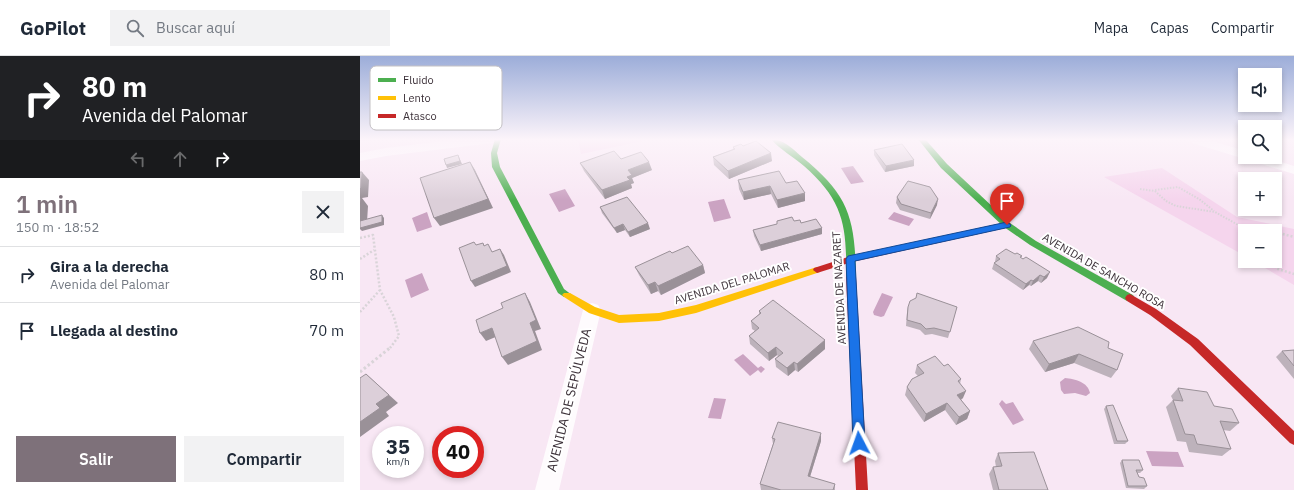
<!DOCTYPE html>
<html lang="es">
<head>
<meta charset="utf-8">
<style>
	:root { --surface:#fff; --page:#f2f2f3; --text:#1f2937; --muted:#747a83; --line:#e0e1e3; --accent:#7e717a }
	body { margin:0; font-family:"IBM Plex Sans",sans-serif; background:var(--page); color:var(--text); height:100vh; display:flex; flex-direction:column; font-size:15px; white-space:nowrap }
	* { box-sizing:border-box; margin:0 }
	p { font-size:13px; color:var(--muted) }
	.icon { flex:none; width:22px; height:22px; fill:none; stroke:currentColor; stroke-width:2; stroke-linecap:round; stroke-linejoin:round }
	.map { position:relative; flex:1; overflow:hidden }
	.sheet { display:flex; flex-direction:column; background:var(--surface); width:360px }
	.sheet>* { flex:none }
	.guide { background:#202124; color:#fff; overflow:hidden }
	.buttons { position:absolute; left:878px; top:12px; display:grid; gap:8px }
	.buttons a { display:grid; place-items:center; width:44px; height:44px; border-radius:0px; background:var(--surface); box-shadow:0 2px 6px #0003; font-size:20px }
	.speed { position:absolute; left:12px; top:370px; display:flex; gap:8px; font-size:20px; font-weight:700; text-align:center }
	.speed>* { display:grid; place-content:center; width:52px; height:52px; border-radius:50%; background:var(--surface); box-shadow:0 2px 6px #0003; line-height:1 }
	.speed small { font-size:10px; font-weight:400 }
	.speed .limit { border:6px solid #d22; background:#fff; color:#111 }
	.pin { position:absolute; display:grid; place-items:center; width:34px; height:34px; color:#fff; margin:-41px -17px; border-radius:50% 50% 50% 0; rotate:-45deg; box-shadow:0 0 4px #0007 }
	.pin .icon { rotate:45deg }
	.me { position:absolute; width:44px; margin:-22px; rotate:356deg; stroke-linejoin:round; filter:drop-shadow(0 0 3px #0008) }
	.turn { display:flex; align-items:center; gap:14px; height:84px; padding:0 16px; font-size:18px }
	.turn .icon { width:52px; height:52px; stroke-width:2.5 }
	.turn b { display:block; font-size:28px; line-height:34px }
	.lanes { display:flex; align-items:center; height:38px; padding:0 16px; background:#0003; justify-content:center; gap:20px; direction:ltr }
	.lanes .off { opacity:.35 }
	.round { display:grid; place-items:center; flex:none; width:42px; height:42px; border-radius:0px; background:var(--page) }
	.headline { display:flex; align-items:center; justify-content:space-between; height:68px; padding:0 16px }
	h1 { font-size:24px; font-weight:600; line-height:30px; color:var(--accent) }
	.cta { display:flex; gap:8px; margin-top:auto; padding:8px 16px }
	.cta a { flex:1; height:46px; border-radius:0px; background:var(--accent); color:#fff; font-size:16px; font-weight:600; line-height:46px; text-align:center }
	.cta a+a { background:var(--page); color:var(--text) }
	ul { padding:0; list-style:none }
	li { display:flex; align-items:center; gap:12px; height:56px; padding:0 16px; border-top:1px solid var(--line) }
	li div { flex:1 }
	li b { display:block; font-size:15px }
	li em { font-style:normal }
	header { display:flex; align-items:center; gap:24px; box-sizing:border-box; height:56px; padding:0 20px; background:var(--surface); border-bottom:1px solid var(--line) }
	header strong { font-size:19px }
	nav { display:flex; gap:22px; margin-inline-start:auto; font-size:14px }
	.search { width:280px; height:36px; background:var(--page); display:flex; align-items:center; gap:10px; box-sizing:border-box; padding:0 14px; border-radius:0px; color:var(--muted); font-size:15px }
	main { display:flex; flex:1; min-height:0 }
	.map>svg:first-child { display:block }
	.green { fill:#f5d5ed }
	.water { fill:#cba3c2 }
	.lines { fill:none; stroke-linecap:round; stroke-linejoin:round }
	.path-far2 { stroke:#d9d4d8; stroke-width:2; stroke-dasharray:1.5 1.5; stroke-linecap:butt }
	.path-far1 { stroke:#d9d4d8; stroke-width:2.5; stroke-dasharray:2 2; stroke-linecap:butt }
	.path { stroke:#d9d4d8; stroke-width:3; stroke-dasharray:2.5 2.5; stroke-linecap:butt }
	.street { fill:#fefbfd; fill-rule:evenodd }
	.fast { fill:#4caf50; fill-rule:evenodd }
	.slow { fill:#ffc107; fill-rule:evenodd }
	.jam { fill:#c62828; fill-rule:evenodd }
	.wall { fill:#bdb2bb }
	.shaded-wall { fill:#9a9198 }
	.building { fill:#dccfd9; stroke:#9a9198 }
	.route { fill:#1a73e8; stroke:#114b97 }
	.labels { text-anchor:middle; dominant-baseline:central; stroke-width:4; stroke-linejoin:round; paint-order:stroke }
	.street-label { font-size:11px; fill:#3c3139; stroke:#fff }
	.near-street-label { font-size:13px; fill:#3c3139; stroke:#fff }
	.key { fill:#fff; stroke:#c4c1c4; stroke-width:1 }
	.key-label { font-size:11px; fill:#3c3139 }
</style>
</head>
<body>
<header>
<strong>GoPilot</strong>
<div class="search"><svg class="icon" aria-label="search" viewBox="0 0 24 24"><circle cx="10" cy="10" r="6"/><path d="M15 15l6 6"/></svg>Buscar aquí</div>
<nav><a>Mapa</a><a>Capas</a><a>Compartir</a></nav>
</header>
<main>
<section class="sheet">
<div class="guide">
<div class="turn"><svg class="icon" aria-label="right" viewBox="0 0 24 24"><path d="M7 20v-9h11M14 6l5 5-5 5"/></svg><div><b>80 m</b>Avenida del Palomar</div></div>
<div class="lanes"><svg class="icon off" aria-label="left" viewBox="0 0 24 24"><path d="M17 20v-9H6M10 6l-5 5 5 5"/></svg><svg class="icon off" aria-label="ahead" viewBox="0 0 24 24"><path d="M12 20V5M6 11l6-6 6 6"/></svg><svg class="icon" aria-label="right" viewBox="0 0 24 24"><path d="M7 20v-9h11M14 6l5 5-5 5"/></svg></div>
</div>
<div class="headline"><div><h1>1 min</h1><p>150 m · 18:52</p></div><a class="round"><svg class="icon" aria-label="close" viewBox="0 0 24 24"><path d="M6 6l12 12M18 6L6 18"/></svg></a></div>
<ul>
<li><svg class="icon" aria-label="right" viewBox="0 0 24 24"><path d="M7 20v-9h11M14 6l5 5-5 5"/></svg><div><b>Gira a la derecha</b><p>Avenida del Palomar</p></div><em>80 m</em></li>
<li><svg class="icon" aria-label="arrive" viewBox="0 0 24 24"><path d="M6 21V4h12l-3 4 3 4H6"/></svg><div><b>Llegada al destino</b></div><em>70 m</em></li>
</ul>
<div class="cta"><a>Salir</a><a>Compartir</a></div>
</section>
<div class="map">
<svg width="934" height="434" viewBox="0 0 934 434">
	<rect width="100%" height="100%" fill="#f8e7f4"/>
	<!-- green -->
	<path class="green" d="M218,83h65v2l-62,13z
		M802,112l75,49 57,12v56l-41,-24h22v-30h-30v25l-141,-79z"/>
	<!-- water -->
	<path class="water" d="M493,110l11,16 -13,2 -10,-16z
		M205,133l10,17 -16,6 -10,-18z
		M364,143l7,19 -17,4 -6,-20z
		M67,156l5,15 -15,5 -5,-14z
		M534,156l20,7 -5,7 -21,-7z
		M62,217l7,17 -18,8 -6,-18z
		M522,237l11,4 -9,19 -3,1 -7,-2 -1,-3z
		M383,298l15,14 3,-2 4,3 -4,4 -3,-3 -8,6 -16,-16z
		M705,322c10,1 23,4 25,15l-4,3 -11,-3 -11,1 -3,-4 -1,-8z
		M354,342l12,1 -5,20 -13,-1z
		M642,344l4,4 7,-2 11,18 -11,5 -14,-21z
		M786,395l32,1 6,15 -32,-1z"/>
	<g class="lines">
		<!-- path-far2 -->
		<path class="path-far2" d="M780,133l15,2 11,10 10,5 39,6 34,19
			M795,134l23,-3 21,12 15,12
			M889,174l15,-1 7,2
			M915,176l3,1"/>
		<!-- path-far1 -->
		<path class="path-far1" d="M915,176l19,5
			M0,182l13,-3 7,55 14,27 5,19 -9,12
			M0,203l14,-9
			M908,205l10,8 16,5
			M0,256l20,-22"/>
		<!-- path -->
		<path class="path" d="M0,316l31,-25"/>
		<!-- street -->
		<path class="street" d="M101,83h37l-2,3 -4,1 -106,13 -26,5v-8l26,-5z
			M827,83h19l39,12v6h20l29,9v8l-105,-32z
			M232,247l6,2 3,5 -42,180h-24l48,-180 3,-5z"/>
		<!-- fast -->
		<path class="fast" d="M135,83h6l-4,14 3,14 64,122 8,6 -2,2h-6l-6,-4 -66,-126 -1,-14z
			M411,83c12,0 22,10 31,18 47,38 53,61 54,120l-2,2h-6l-2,-2c1,-50 -2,-76 -42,-111 -10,-9 -25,-17 -33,-27z
			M558,83h7l22,25 63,59 26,18 97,54 2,3 -2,3h-6l-97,-56 -26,-18 -63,-59z"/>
		<!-- slow -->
		<path class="slow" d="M457,211l4,3 -1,2 -124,41 -37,8 -40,2 -30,-10 -25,-16 -2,-2 2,-2h6l25,14 24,8 40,-2 37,-8z"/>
		<!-- jam -->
		<path class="jam" d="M647,166l3,1 1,2 -1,2 -158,35 -35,11 -4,-3 1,-2 37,-12z
			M491,218l5,3 12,213h-12l-10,-213z
			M770,238l26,15 42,30 96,92v14l-4,-2 -100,-98 -40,-30 -23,-14 -2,-3 2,-3z"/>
	</g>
	<!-- wall -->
	<path class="wall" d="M0,83h24l-24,2z
		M383,90l29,15 -43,18 -15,-14 -1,-8 20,-8v-2z
		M514,94l40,16 -29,6 -11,-17z
		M261,103l31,11 -20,8 2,5 -3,1 1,4 -27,11 -21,-28 -4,-8z
		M378,124l48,3 19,18 -27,7 -7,-14 -27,6 -5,-11z
		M537,141l40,8 -7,14 -30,-9 -4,-7z
		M240,151l50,22 -20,8 -5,-7 -8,3 -15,-20z
		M434,165l28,7v6l-61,17 -7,-15 -1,-6z
		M312,197l31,12 2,8 -44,22 -3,-4 -7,3 -12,-19 -4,-8z
		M636,200l25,2 26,20 -6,5 -3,-2 -7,5 -2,-1 -6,5 -31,-21 2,-6 1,-1z
		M548,251h49l-9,31 -16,-4 -7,1 -5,-5 -14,-4 1,-14z
		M399,255l66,29v9l-27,23 -3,-2 -7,6 -12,-9 -1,-8 3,-3 -1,-1 -8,6 -19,-17 -1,-8 6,-5 -3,-2 -1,-8 8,-7z
		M673,285l75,7 9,22 -6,8 -37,-15 -29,9 -16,-23z
		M934,294v29l-18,-22 6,-6z
		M557,309l27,1 17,13 -1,5 3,14 -2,2 9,11 -3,8 -11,6 -11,-15 -21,12 -19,-27 2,-8 11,-11 -3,-3z
		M818,332l36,18 25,17 -9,8 -7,-1 8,19 -9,7 -33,-4 -3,-10 -9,-1 -11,-34 7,-7 -2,-4z
		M746,350l22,35 -3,3h-11l-10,-35z
		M412,382l49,3 -11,36 25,7v6h-74l-1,-6 13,-40z
		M638,397l50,37h-55l-4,-16 4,-7h3l-1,-6z
		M762,404l21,10 -3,3h-3l2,4 8,9 -3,3 -18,-1 -6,-25z"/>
	<!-- shaded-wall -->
	<path class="shaded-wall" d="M411,97l1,8 -43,18 -1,-8z
		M98,99l4,9 -15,4 -1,-3z
		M554,104v6l-29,6 1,-6z
		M110,106l5,8 18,38 -53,18 -6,-8z
		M289,106l3,8 -20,8 2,5 -3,1 1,4 -27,11 -3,-9 25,-13 1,-7z
		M2,116l7,8 -1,17 -6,1 6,8 -1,16 -7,2v-35z
		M410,130l1,8 -27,6 -1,-8z
		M445,137v8l-27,7 -1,-8z
		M578,143l-1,6 -7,14 1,-6z
		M22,159l2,3v7l-22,6 -2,-2v-1z
		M288,167l2,6 -20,8 -2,-5z
		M263,168l2,6 -8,3 -3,-5z
		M462,172v6l-61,17 -1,-6z
		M140,193l4,6 7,17 -36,15 -4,-6z
		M343,209l2,8 -44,22 -3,-9z
		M690,216l-3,6 -6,5 3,-6z
		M680,219l-2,6 -7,5 2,-5z
		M671,224l-2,5 -6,5 3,-6z
		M295,226l3,9 -7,3 -3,-9z
		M165,237l5,9 11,27 -6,2 7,19 -34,15 -6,-8 28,-34z
		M132,272l6,8 -12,5 -6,-8z
		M465,284v9l-27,23 -1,-8z
		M416,291l1,8 -8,6 -1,-8z
		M719,298l-5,9 -29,9 4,-8z
		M434,306l1,8 -7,6 -1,-8z
		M6,318l32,29 -12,9 3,4 -29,21v-15z
		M606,335l-3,7 -9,5 3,-8z
		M587,347l-2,7 -21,12 2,-8z
		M610,355l-3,8 -11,6 3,-8z
		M461,377v8l-13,42v-7z"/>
	<!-- building -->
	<path class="building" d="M396,85l15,12 -43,18 -15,-14 22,-8 -2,-2 8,-3 2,2z
		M542,88l12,16 -28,6 -12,-16z
		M254,95l7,8 20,-7 8,10 -21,8 4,5 -5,2 3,3 -28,10 -22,-27z
		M98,99l2,6 -14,4 -2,-6z
		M110,106l18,37 -54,19 -14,-40z
		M419,115l7,12 11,-2 8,12 -28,7 -7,-14 -27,6 -5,-12z
		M0,116h2l-1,16 -1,1z
		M548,125l22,6 8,12 -7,14 -30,-9 -4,-7z
		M267,141l21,26 -20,9 -5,-8 -9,4 -14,-21z
		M0,142h1l-1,11z
		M22,159v7l-22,6v-7z
		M432,161l2,4 6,-1 1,3 15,-4 6,9 -62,17 -7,-15 24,-6v-3z
		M114,186l2,3 7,-2 1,3 4,-2 4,8 8,-3 7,17 -36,15 -12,-33z
		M328,190l15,19 -45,21 -3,-4 -7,3 -13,-18 35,-16 2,2z
		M646,193l9,5 2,-1 5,3 -2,1 3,2 3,-2 24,15 -6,5 -4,-2 -7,6 -2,-1 -5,4 -32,-21 6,-4 -4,-3z
		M165,237l11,27 -6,3 7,18 -35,16 -10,-29 -12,5 -4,-13 27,-12 -2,-5z
		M557,237l40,14 -7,25 -16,-4 -8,1 -5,-5 -14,-4 1,-13 2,-6 6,-3z
		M413,244l52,40 -28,24 -3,-2 -7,6 -12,-9 8,-6 -7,-6 -8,6 -19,-17 10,-8 -8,-7 10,-8 -2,-2z
		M718,271l31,15 -1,6 15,6 -6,16 -38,-16 -30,10 -16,-23z
		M934,294v16l-12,-15z
		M575,300l9,10 4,-2 13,15 -3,2 8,10 -9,4 13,16 -11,6 -12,-14 -21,11 -19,-27 5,-8 12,-6 -7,-8z
		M6,318l23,21 -13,9 4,4 -20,14v-44z
		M818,332l29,4 7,14 18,3 7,14 -19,-2 11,28 -34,-5 -3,-9 -9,-1 -12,-34 10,1z
		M753,349l15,36h-11l-11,-35z
		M418,366l43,11 -13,43 27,8 -2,6h-52l-21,-6 15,-45 -3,-1z
		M674,396l14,38h-49l-6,-23 9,-1 -4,-13z
		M762,404h17l4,10h-7l3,7 5,1 3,8h-19z"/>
	<!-- sky -->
	<linearGradient id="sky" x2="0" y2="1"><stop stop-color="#9cadd9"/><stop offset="0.58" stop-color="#fcf4fa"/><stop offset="1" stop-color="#fcf4fa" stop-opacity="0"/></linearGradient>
	<rect width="934" height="144" fill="url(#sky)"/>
	<!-- route -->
	<path class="route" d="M647,166l4,3 -1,2 -155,34 10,182 -2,4 -4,1 -4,-1 -2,-4 -7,-184 2,-3z"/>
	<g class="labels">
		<!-- street labels -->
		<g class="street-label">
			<text transform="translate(744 215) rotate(30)">AVENIDA DE SANCHO ROSA</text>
			<text transform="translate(372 227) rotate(-17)">AVENIDA DEL PALOMAR</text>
			<text transform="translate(479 232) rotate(-93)">AVENIDA DE NAZARET</text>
		</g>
		<!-- near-street labels -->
		<g class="near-street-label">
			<text transform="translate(209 344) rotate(-76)">AVENIDA DE SEPÚLVEDA</text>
		</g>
	</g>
	<!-- legend -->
	<rect x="10" y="10" width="132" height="64" rx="6" class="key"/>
	<rect x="18" y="22" width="18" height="4" fill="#4caf50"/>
	<rect x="18" y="40" width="18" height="4" fill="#ffc107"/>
	<rect x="18" y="58" width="18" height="4" fill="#c62828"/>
	<g class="key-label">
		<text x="43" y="28">Fluido</text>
		<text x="43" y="46">Lento</text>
		<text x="43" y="64">Atasco</text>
	</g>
</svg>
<div class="buttons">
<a><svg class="icon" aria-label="sound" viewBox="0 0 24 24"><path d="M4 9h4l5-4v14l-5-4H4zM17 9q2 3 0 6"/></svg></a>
<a><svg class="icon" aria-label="search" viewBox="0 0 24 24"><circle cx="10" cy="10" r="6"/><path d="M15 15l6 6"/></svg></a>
<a>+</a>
<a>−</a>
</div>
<div class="speed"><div>35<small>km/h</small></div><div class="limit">40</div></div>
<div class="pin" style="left:647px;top:169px;background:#d93025"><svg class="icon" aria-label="arrive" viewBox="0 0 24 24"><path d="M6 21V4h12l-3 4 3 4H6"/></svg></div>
<svg class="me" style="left:499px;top:387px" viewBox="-20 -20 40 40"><path d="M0-17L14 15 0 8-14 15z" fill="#1a73e8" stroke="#fff" stroke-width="4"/></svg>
</div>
</main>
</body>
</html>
